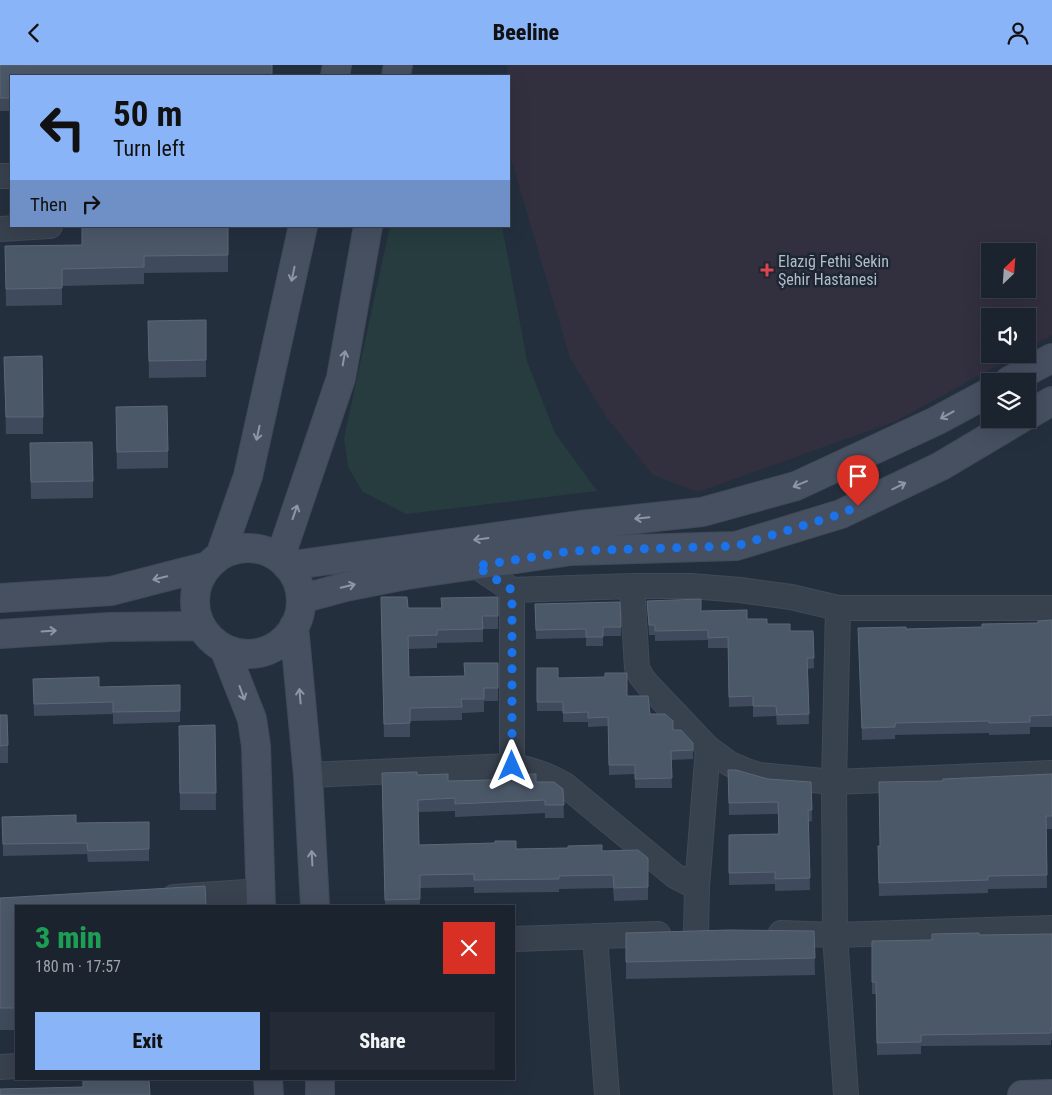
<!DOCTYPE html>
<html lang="en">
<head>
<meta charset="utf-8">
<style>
	:root { --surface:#1b232e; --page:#242b36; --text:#f1f3f6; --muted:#a0a4aa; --line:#39404a; --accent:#8ab4f8 }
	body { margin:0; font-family:"Roboto Condensed",sans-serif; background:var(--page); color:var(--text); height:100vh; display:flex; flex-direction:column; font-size:19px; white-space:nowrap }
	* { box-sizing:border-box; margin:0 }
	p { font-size:16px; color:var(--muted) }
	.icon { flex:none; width:28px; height:28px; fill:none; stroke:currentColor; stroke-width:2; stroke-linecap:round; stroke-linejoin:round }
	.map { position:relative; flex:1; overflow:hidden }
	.sheet { position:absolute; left:15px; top:840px; width:500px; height:175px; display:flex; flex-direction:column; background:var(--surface); border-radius:0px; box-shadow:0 5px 20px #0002,0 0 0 1px var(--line) }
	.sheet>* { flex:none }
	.guide { position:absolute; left:10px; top:10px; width:500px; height:152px; border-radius:0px; box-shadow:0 5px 20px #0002,0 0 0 1px var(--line); background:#8ab4f8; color:#111; overflow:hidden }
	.needle { width:32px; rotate:25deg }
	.controls { position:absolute; left:981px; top:178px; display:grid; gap:10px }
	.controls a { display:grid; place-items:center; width:55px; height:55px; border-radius:0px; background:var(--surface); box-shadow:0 5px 20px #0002,0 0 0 1px var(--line); font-size:25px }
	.pin { position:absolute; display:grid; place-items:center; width:42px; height:42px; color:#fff; margin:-51px -21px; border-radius:50% 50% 50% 0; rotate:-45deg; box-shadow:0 0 5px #0007 }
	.pin .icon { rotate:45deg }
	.me { position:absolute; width:55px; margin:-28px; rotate:0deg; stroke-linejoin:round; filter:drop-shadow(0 0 4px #0008) }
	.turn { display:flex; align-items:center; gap:18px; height:105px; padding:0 20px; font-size:22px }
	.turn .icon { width:65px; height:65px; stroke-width:2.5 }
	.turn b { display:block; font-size:35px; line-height:42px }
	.then { display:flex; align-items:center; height:48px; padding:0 20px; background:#0003; gap:10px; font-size:19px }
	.round { display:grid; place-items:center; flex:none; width:52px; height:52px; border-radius:0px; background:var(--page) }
	.headline { display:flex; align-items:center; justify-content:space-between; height:85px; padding:0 20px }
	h1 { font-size:30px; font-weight:800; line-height:38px; color:#1e9e55 }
	.button { display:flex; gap:10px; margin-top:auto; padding:10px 20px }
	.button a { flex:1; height:58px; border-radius:0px; background:var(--accent); color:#111; font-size:20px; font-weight:800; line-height:58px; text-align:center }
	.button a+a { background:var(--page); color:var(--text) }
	header { display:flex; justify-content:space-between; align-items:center; height:65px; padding:0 20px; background:var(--accent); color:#111; font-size:22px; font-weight:800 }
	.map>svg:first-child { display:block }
	.medical { fill:#32303f; fill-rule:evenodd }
	.green { fill:#263c3f }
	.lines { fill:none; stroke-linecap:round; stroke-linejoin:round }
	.street-casing { stroke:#414a57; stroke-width:26 }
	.secondary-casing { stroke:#414a57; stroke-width:30 }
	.street { stroke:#38414e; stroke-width:24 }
	.secondary { stroke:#465061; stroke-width:28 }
	.wall { fill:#3f4b5c }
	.building { fill:#4b5868; stroke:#5c6777 }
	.oneway { stroke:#8e96a5 }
	.route { stroke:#1a73e8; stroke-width:9; stroke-dasharray:0 16.2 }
	.health-dot { fill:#e0444e; stroke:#1d2633; stroke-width:2 }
	.labels { text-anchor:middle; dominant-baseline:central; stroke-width:5; stroke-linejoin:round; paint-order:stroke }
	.poi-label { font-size:16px; fill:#b4bcc9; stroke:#1d2633; text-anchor:start }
</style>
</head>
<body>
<header><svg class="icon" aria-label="back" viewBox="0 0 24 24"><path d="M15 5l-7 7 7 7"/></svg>Beeline<svg class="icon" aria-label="person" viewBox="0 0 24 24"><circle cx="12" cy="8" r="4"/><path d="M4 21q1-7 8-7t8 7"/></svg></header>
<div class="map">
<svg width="1052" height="1030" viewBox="0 0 1052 1030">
	<rect width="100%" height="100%" fill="#242f3e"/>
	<!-- medical -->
	<path class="medical" d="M507,0h545v270l-24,14v-33h-38v38h28l-122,67 -198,71 -45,-17 -46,-57 -37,-60 -61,-206zM990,186h38v38h-38z"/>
	<!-- green -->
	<path class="green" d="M390,161h112l25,135 28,72 42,58 -191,23 -43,-22 -15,-25 -4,-29z"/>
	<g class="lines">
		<!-- street casing -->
		<g class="street-casing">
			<path id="street" d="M0,111h11
				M0,164l50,-3
				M476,501l36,24 120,-4h59l49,4 51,7 47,11h214
				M632,521l5,82 4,8 8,10 59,62 -11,139 -1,46
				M838,543l-4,174 1,153 11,160
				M708,683l22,16 14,6 15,5 75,7 218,-9
				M512,701v-176
				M308,710l204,-9c20,3 36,9 53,19l110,91 22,11
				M174,832l87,-6
				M781,868l54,2 217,-7
				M595,871l12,159
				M514,874l144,-5
				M0,1002l16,-1"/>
		</g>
		<!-- secondary casing -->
		<g class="secondary-casing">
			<path id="secondary" d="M335,11l2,-11
				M396,11l2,-11
				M1009,316l43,-23
				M1028,350l24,-14
				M195 536a53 53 0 1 1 106 0a53 53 0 1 1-106 0Z
				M220,491l28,-80 55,-250
				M280,493l61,-180 27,-152
				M287,501l293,-41 122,-13 94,-26 140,-65 54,-29
				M0,533l111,-7 97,-25
				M301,534l44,-12 61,-12 165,-24 165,-5 105,-32 100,-48 79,-47
				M294,561l14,149 7,131
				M0,569l110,-7 91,-1
				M224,583l28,71 4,27 5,160
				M268,1014l1,16
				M320,1014v16
				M1022,1030l30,-1"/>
		</g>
		<!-- street -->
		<use href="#street" class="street"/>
		<!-- secondary -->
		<use href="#secondary" class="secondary"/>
	</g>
	<!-- wall -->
	<path class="wall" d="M0,0l11,11v35h-11z
		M228,161v46l-84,1v11l-82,2v19l-56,1 -1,-60 77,-1v-18z
		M148,256l58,39v17l-57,1z
		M4,292l39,60v17h-37z
		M116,359l52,27v17l-51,1z
		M30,378l63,38v17l-62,1z
		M498,532v32h-15v13l-46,1v5l-29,1 1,28 55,-1 34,-13v38h-14v11l-22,1v7l-52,1v16h-26l-3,-127 27,-2h33z
		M647,536l100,18 43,12h23l1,37 -6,1 1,55 -32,1 -1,-9 -23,1v-11l-24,1 -1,-59h-20v-8l-53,1v-6h-6z
		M535,539l86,23v9h-18v10h-17v-8l-50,1z
		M1052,555v107h-22v7l-41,1v-2l-94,2v4l-33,1 -4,-112 48,1 76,-2 56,-4z
		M537,603l21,10 69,18 23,18 23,16 20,13v16l-22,1 1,28h-37v-14l-26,1 -1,-49 -20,1v-5h-25v-11h-26z
		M33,614l66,8 81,24v11l-67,2v-10l-79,2z
		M0,650l8,30v18h-8z
		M215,660l1,85h-36l-1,-67z
		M728,705l40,9 43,3 1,39 -4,1 2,68 -35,1v-7l-46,1v-50l49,-1v-20l-49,1z
		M1052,709v55h-6l1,59 -59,1v4l-109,3 -1,-37 2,-13 63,-65z
		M417,710l31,6 88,1 27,7 1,29h-19v-5l-90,4v-6l-37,1 1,33 97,4 86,2 46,7v42l-34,1 -1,-13 -54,1v3l-85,1v-6l-54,1v18h-35l-3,-121z
		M2,752l74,6 73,-1v39l-61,1 -1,-8 -84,2z
		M0,833l16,8v124h-16z
		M814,866l1,44 -189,4v-46z
		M1052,869v106h-1v5l-130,1v8l-44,1 -1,-61h-4v-53l60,-1 47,-5z"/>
	<!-- building -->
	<path class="building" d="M0,0h272v11h-261v22h-11z
		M134,161h94v29l-84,1v11l-82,2v19l-56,1 -1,-43 77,-1v-18z
		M206,255v40l-57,1 -1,-40z
		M42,291l1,61h-37l-2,-60z
		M167,341l1,45 -51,1 -1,-45z
		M92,377l1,39 -62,1 -1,-39z
		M381,532h26l1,11h34l-1,-10 57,-1v19h-16l1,13 -46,1v5l-29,1 1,41 56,-1 -1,-13h34v25h-14v11h-23l1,8 -52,1v15l-26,1z
		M701,534v12l46,-1v9h20v5h23v7h23l1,27h-7l2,56 -32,1 -1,-9h-23v-10l-24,1 -1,-60 -20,1v-8l-53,1v-6h-6l-2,-24z
		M620,537l1,25h-18v10h-17v-8l-50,1 -1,-26z
		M1052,555v95l-22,1v6l-41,1v-2l-94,2v4l-33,1 -4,-100 48,-1v2l76,-2v-3l56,-1v-2z
		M537,603h21v10l47,-1v-4h22v23h21l2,18h15l8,7v9h8l12,13v7l-22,1 1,27 -37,1v-14h-26l-1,-48 -20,1v-6l-25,1v-11h-26z
		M99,612v10l81,-2v26l-67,1v-10l-79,2 -1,-25z
		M0,650h7l1,30 -8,1z
		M215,660l1,68h-36l-1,-67z
		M728,705h8l32,9 43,3 1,28h-4l2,68 -35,1v-7l-46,1v-38l50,-1 -1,-32 -49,1z
		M417,707v3l31,-1v7l48,-1v-5l40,-1v8h18l9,7 1,16h-19v-5l-90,4v-6l-37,2 1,45 76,-2v-2h21v8l52,-1v-2l34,-1v6l36,-1 10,8v29l-34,1 -1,-13 -54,1v3l-85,1v-6l-54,1v24l-35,1 -3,-127z
		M1052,709v42h-6l1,59 -59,1v4l-109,3 -1,-37h2l-1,-64 64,-1v-2z
		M76,750v8l73,-1v27l-61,2 -1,-8 -84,1 -1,-27z
		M205,821l1,20h-190v102h-16v-110z
		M729,865l85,1 1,27 -189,4v-29z
		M979,868v2l73,-1v94h-1v5l-130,2v7l-44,1 -1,-61h-4v-41l60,-1v-6z
		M149,1014l1,16h-150v-6l83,-2v-6z"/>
	<!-- one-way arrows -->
	<defs><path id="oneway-shaft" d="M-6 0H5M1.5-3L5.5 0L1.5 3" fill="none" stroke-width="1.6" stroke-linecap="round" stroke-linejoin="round" transform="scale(1.25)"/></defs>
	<g class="oneway">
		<use href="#oneway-shaft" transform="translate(293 209) rotate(102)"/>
		<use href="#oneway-shaft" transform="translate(344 293) rotate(-80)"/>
		<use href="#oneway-shaft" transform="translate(947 350) rotate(151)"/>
		<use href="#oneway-shaft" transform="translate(258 368) rotate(102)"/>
		<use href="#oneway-shaft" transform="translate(800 419) rotate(157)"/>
		<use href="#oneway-shaft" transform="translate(899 421) rotate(-26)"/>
		<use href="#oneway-shaft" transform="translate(295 447) rotate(-71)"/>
		<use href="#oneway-shaft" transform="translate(642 453) rotate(174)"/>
		<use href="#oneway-shaft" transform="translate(481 474) rotate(172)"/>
		<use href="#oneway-shaft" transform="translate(160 513) rotate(166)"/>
		<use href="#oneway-shaft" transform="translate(348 521) rotate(-13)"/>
		<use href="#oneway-shaft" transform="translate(49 566) rotate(-4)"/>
		<use href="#oneway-shaft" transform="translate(242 628) rotate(70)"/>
		<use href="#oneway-shaft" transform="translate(300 631) rotate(-95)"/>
		<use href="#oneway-shaft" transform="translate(312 793) rotate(-93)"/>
	</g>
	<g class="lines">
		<!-- route -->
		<path class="route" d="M512,701v-176l-36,-24 95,-15 165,-5 105,-32 17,-8"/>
	</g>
	<!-- markers -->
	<path class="health-dot" d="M764.5 197.5h5v5h5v5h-5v5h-5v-5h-5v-5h5z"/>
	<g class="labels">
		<!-- poi labels -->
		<g class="poi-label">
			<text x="778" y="196">Elazığ Fethi Sekin<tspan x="778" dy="18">Şehir Hastanesi</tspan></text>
		</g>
	</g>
</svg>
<div class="controls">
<a><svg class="needle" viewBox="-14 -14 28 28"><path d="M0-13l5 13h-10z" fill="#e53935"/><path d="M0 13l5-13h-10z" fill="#a0a4aa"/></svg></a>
<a><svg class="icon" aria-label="sound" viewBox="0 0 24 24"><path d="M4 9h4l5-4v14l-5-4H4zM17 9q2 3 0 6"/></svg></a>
<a><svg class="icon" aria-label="layers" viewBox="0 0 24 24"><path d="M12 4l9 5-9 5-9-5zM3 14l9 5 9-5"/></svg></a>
</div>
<div class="pin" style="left:858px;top:441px;background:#d93025"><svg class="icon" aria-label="arrive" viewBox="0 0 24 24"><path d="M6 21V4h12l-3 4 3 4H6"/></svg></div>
<svg class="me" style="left:512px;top:701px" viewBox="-20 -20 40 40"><path d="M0-17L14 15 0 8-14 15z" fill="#1a73e8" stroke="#fff" stroke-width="4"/></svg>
<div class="guide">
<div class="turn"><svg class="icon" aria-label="left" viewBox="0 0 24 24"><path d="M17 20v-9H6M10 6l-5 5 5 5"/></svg><div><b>50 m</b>Turn left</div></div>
<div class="then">Then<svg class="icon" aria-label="right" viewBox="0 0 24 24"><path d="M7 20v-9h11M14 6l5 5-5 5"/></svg></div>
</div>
<section class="sheet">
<div class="headline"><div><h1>3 min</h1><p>180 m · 17:57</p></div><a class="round" style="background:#d93025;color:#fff"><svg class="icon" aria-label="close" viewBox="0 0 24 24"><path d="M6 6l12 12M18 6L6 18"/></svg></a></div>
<div class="button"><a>Exit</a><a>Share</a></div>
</section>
</div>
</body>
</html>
